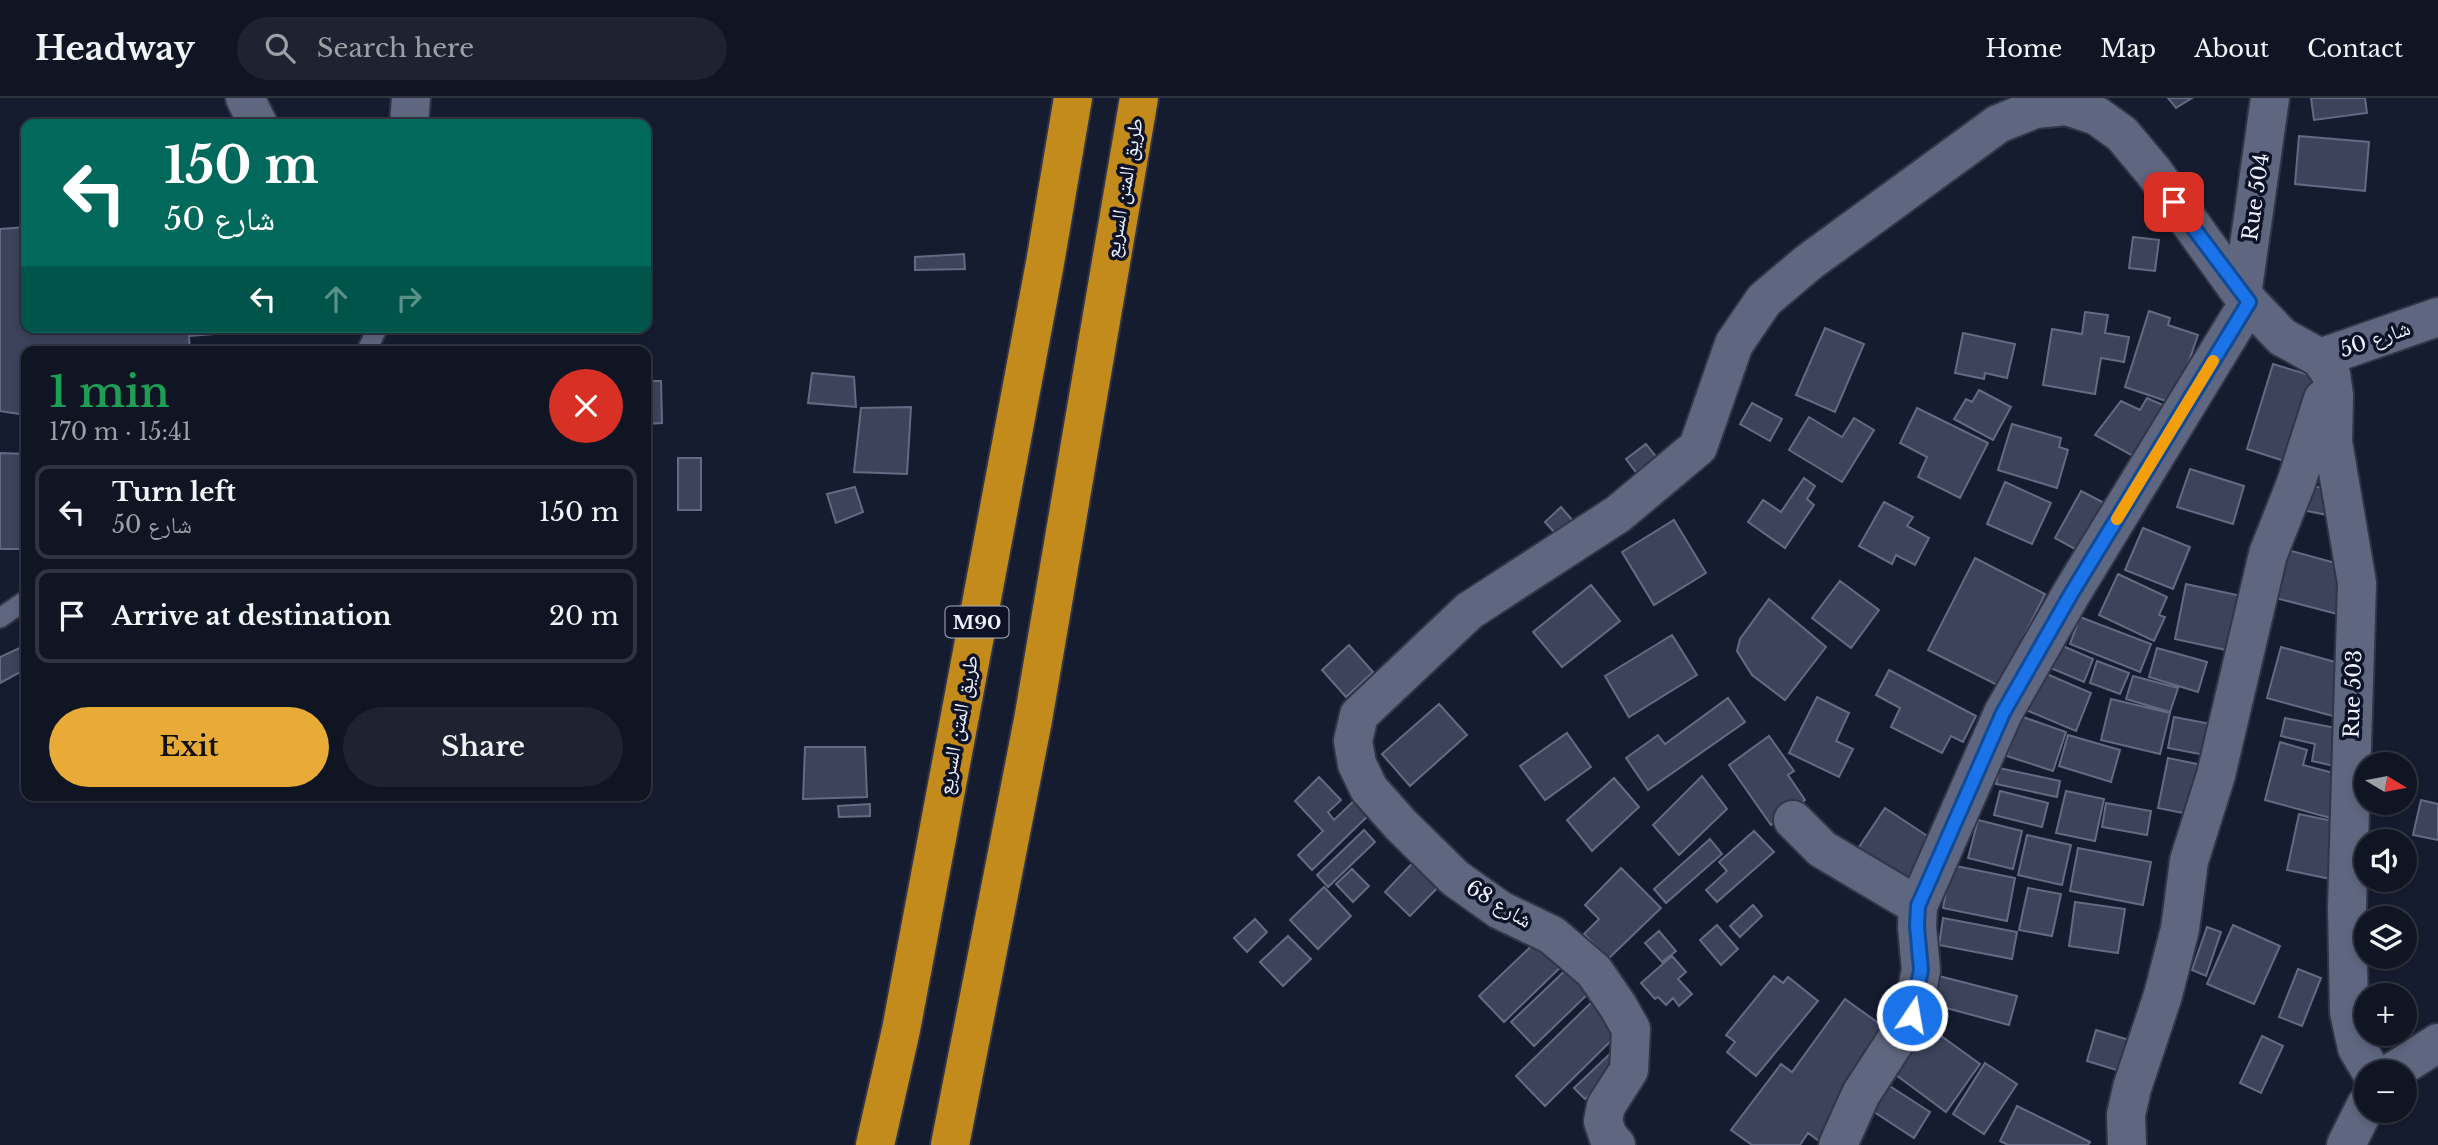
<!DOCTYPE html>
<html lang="en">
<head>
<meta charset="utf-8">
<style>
	:root { --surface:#101524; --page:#1e2231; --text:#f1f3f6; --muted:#9c9fa6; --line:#303441; --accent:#e8ab37 }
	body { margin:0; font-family:"Libre Baskerville","Noto Naskh Arabic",serif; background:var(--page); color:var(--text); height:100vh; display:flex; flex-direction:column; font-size:26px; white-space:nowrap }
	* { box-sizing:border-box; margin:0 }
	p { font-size:23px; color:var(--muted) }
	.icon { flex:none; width:38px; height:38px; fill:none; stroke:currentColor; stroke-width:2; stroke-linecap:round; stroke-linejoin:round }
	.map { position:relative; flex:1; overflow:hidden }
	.side { position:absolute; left:21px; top:248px; width:630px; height:455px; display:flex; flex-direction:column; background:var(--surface); border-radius:14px; box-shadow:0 4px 10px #0003,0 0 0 2px var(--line) }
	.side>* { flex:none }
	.hud { position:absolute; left:21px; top:21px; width:630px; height:214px; border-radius:14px; box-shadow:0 4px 10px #0003,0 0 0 2px var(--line); background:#00695c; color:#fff; overflow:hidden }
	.needle { width:46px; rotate:100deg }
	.tools { position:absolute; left:2354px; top:654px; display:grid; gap:14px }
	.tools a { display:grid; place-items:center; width:63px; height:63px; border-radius:50%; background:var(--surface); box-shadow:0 4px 10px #0003,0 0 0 2px var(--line); font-size:35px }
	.pin { position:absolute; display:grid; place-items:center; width:60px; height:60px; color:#fff; margin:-30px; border-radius:14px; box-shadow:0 4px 10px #0006 }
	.me { position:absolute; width:77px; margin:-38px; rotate:12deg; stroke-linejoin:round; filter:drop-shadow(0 0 5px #0008) }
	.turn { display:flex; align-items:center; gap:24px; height:147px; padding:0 28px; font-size:32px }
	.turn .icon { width:91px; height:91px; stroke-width:2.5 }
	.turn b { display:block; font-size:49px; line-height:60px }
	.lanes { display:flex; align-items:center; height:66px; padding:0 28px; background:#0003; justify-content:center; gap:35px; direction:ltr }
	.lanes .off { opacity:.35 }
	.round { display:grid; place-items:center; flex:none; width:74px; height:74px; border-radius:37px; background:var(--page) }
	.overview { display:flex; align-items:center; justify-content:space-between; height:119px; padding:0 28px }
	h1 { font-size:42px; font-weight:600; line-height:52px; color:#1e9e55 }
	.primary-button { display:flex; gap:14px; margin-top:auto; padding:14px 28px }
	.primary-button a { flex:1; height:80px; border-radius:42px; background:var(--accent); color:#111; font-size:28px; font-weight:600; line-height:80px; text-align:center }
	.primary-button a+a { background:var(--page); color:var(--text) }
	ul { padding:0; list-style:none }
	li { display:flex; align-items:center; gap:21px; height:94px; margin:0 14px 10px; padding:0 14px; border:4px solid var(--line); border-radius:14px }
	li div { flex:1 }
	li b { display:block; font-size:26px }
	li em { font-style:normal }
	header { display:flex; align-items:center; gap:42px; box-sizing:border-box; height:98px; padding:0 35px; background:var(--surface); border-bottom:2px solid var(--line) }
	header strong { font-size:33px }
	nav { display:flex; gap:38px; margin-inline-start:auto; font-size:24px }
	.search { width:490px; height:63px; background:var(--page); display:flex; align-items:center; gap:18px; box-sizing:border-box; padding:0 24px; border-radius:38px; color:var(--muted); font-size:26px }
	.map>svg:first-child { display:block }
	.building { fill:#3c435b; stroke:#636b84; stroke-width:2 }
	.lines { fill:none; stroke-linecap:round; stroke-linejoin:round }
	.service-casing { stroke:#323546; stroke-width:23 }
	.minor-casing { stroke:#323546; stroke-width:42 }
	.tertiary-casing { stroke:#323546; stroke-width:42 }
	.motorway-casing { stroke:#323546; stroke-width:42 }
	.service { stroke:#5f6780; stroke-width:19 }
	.minor { stroke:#5f6780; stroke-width:38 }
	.tertiary { stroke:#5f6780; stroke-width:38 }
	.motorway { stroke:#c28b1b; stroke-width:38 }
	.route-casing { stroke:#114b97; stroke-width:18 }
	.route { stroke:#1a73e8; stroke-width:12 }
	.slow { stroke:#f59e0b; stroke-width:12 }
	.labels { text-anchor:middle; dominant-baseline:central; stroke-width:7; stroke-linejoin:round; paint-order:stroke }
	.shield { fill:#0d1226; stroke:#aaafbd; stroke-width:2 }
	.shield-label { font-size:19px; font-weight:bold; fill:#eef2fe }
	.street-label { font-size:21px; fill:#eef2fe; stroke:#0d1226 }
</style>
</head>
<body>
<header>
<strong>Headway</strong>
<div class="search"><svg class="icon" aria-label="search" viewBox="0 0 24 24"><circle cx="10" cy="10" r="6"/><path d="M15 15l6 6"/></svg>Search here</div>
<nav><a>Home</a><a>Map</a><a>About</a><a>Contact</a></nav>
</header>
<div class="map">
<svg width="2438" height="1047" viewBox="0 0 2438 1047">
	<rect width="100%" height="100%" fill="#161c30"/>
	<!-- building -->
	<path class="building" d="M2168,0h24l-16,10z
		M2311,0h54l2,15 -53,7z
		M2299,38l70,6 -4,49 -70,-7z
		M26,129v100h214v5l-51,4 1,16h-164v63l-26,-4v-182z
		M2133,139l26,3 -4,31 -26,-3z
		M964,156l1,15 -50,1v-13z
		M2149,213l21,7 -2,7 30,10 -13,38 -16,29 -44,-15z
		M2085,214l23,3 -3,18 24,4 -5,25 -23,-4 -6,36 -52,-9 9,-56 30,5z
		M1825,230l39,16 -29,68 -39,-17z
		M1963,235l52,11 -8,34 -22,-5 -1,6 -29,-6z
		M2273,266l53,16 -26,86 -53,-17z
		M812,275l42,4 2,30 -48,-4z
		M646,283h15l1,42 -16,1z
		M1979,292l32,17 -18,33 -39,-21 12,-20 6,3z
		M2147,300l20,9 -34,49 -38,-21 26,-34 19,9z
		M1752,305l30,16 -12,22 -30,-17z
		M911,309l-4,67 -53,-2 7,-64z
		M1917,310l71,35 -28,55 -42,-21 9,-20 -27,-14z
		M1809,319l33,20 12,-19 20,12 -32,52 -53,-32z
		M2012,326l49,14 -2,9 9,3 -11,38 -59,-18z
		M1646,346l16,20 -21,15 -15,-20z
		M0,355l26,1v95h-26z
		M678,360h23v52h-23z
		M2190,371l54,17 -11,38 -56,-17z
		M1804,380l11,8 -8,13 7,6 -29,43 -37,-26 15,-22 18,12z
		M2005,384l46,21 -19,41 -45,-20z
		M2313,388l19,4 -5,25 -20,-4z
		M855,389l8,25 -27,11 -9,-29z
		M2081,393l31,16 -26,48 -31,-17z
		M1884,404l29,15 -6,9 22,12 -14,27 -19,-10 -4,9 -33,-18z
		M1561,409l19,22 -16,14 -19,-21z
		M1674,422l32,53 -52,32 -32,-53z
		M2143,430l47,19 -17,42 -48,-19z
		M2284,451l59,16 -2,50 -69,-18z
		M1975,460l70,36 -46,92 -71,-36z
		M2118,476l49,23 -8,18 6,2 -11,24 -55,-26z
		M1840,483l39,29 -28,38 -39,-30z
		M2186,486l60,13 -11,55 -60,-13z
		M1591,487l29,36 -58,46 -29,-35z
		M1769,501l57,48 -41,53 -33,-25 -15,-24 3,-12z
		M2080,519l71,27 -11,28 -70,-28z
		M1672,537l25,40 -68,42 -24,-41z
		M2051,543l42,18 -9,23 -43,-18z
		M1349,547l24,27 -27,25 -24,-27z
		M24,548l2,23 -26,14v-26z
		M2281,549l65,18 -13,51 -66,-18z
		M2157,550l50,14 -9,30 -49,-15z
		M2097,563l32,12 -9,21 -30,-11z
		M1889,572l87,46 -13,26 -12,-6 -9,17 -51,-26 9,-19 -24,-13z
		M2042,574l49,21 -15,38 -50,-21z
		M2133,578l45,12 -8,24 -44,-13z
		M1817,599l32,16 -13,28 17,8 -14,28 -50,-24z
		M1728,600l17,24 -97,68 -22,-32 32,-23 7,9z
		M2111,601l59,14 -10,41 -59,-14z
		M1439,606l28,31 -57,51 -28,-32z
		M2020,618l46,16 -13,39 -46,-15z
		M2174,619l48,9 -6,31 -48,-9z
		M2285,620l51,10 3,39 -27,-6 3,-17 -34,-8z
		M1567,635l24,34 -46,33 -25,-34z
		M2068,637l52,15 -9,32 -52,-16z
		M1769,638l25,35 -6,4 17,25 -34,25 -42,-60z
		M2280,644l27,8 -4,15 42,11 -11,43 -69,-19z
		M805,649h60l2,50 -64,2z
		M2168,660l34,7 -9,50 -35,-7z
		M1999,670l61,13 -3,16 -61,-13z
		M1702,678l25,33 -48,46 -26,-30z
		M1319,679l22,23 -13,12 6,8 25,-24 15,14 -62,60 -14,-15 25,-24 -28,-30z
		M1614,680l25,29 -47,44 -25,-31z
		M2000,693l48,12 -6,24 -48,-12z
		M2066,693l38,8 -9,42 -39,-8z
		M2421,702l17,4v36l-25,-5z
		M2106,705l45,8 -4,24 -45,-8z
		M870,706v12l-31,1 -1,-11z
		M1885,710l56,37 -32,49 -56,-38z
		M2299,716l48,10 -12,56 -48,-10z
		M1978,722l44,11 -9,38 -45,-11z
		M1364,732l11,12 -47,45 -11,-12z
		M1754,733l20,21 -57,50 -11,-12 21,-19 -8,-9z
		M2027,737l44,10 -9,40 -44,-10z
		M1710,741l12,15 -56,49 -12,-14z
		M2078,750l73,14 -8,43 -73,-14z
		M1422,755l25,25 -37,38 -25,-24z
		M1951,767l64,13 -8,43 -64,-13z
		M1621,770l40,40 -53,51 -24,-25 15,-15 -14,-14z
		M1352,771l17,17 -16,16 -17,-18z
		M1324,789l27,29 -33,33 -28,-29z
		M2028,790l33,6 -9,42 -33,-6z
		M2075,804l50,7 -7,44 -49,-7z
		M1753,807l9,11 -22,21 -10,-11z
		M1943,820l74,14 -5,27 -73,-14z
		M1255,821l12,13 -20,20 -13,-14z
		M1717,827l21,24 -17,16 -21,-25z
		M2233,827l47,21 -26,58 -47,-20z
		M2207,829l14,5 -15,44 -14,-6z
		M1659,833l17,20 -14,11 -17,-19z
		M1544,836l25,25 -65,63 -25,-26z
		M1288,838l23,23 -28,27 -23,-24z
		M1672,858l14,16 -8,7 14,15 -13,12 -6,-8 -7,7 -8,-8 -3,2 -14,-16z
		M1572,866l22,24 -60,58 -23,-24z
		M2298,871l23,9 -19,48 -23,-9z
		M1935,877l82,21 -8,29 -81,-22z
		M1774,878l9,7 5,-6 30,24 -62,75 -29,-24 8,-10 -9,-7z
		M1598,898l28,30 -81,80 -29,-30z
		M1845,901l50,36 -76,106 -11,-8 -8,12h-48l-21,-15 50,-66 11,8z
		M1926,927l54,39 -34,48 -54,-40z
		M2096,932l33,10 -9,31 -33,-10z
		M2262,938l21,10 -22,47 -21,-10z
		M1614,952l11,11 -40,38 -11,-11z
		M1985,965l32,21 -33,50 -31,-20z
		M1885,985l45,29 -16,26 -46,-30z
		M2017,1008l73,36 -2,3h-80l-8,-4z"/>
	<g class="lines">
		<!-- service casing -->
		<g class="service-casing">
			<path id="service" d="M366,254l12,-25
				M0,520l26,-18"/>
		</g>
		<!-- minor casing -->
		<g class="minor-casing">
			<path id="minor" d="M2242,197l28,-197
				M2320,260l118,-41
				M1793,722l29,29 96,57
				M2391,975l47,-30
				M1616,1047l-8,-9 -5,-15 3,-15 23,-36 2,-41 -13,-23 -24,-35 -42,-36 -52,-25 -45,-32 -54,-53 -32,-36 -12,-25 -4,-23 6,-26 110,-104 149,-97 80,-67 36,-103 30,-44 45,-38 189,-138 37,-15 32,-3 30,10 25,18 31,37 89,124 40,42 38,21 11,16 3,21 -1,47 24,141 -10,324 2,105 8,36 15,25
				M1838,1047l23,-51 51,-79 9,-45 -4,-43 1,-21 85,-193 68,-119 178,-292
				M2127,1047l-1,-30 6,-27 31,-93 17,-66 9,-68 27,-86 52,-221 28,-71 27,-84
				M2346,1047l20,-40"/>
		</g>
		<!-- tertiary casing -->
		<g class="tertiary-casing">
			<path id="tertiary" d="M245,0l13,26
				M409,26l2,-26"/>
		</g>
		<!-- motorway casing -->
		<g class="motorway-casing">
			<path id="motorway" d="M875,1047l26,-115 144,-767 28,-165
				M950,1047l83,-425 106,-622"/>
		</g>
		<!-- service -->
		<use href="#service" class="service"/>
		<!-- minor -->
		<use href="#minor" class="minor"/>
		<!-- tertiary -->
		<use href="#tertiary" class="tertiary"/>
		<!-- motorway -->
		<use href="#motorway" class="motorway"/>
	</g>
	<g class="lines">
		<!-- route casing -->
		<g class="route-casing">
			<path id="route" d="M1912,917l9,-45 -4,-44 1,-20 85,-193 68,-119 178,-292 -75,-100"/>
		</g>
		<!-- route -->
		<use href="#route" class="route"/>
		<!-- slow -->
		<path class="slow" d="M2117,421l96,-158"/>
	</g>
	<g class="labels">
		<!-- shield labels -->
		<rect class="shield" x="945.5" y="508.5" width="63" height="31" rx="5"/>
		<g class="shield-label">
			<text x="977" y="524">M90</text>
		</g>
		<!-- street labels -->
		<g class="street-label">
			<text transform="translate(1124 90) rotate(-80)">طريق المتن السريع</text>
			<text transform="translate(2256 99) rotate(-82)">Rue 504</text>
			<text transform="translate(2375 241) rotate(-19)">شارع 50</text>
			<text transform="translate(2353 596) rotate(-88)">Rue 503</text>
			<text transform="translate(958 627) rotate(-79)">طريق المتن السريع</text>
			<text transform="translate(1499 806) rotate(31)">شارع 68</text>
		</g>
	</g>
</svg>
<div class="tools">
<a><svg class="needle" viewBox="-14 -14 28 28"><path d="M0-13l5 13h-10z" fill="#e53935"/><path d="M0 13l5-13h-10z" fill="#9c9fa6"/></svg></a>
<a><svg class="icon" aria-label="sound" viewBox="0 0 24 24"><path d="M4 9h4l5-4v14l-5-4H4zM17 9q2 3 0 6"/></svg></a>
<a><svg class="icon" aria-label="layers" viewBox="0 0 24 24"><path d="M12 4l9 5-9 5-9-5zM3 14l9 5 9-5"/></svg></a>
<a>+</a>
<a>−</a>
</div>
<div class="pin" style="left:2174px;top:104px;background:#d93025"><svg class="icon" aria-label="arrive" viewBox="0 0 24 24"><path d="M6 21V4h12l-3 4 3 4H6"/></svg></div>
<svg class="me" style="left:1912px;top:917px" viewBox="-20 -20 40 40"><circle r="17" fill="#1a73e8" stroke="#fff" stroke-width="3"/><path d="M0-11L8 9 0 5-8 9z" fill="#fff"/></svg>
<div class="hud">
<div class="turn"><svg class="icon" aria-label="left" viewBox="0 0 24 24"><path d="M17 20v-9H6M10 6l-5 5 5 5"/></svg><div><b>150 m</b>شارع 50</div></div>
<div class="lanes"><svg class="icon" aria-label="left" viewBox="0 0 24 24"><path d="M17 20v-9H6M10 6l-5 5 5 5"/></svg><svg class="icon off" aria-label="ahead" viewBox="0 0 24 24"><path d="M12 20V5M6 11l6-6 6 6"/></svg><svg class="icon off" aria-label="right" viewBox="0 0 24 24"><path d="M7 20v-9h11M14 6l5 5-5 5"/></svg></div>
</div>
<section class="side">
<div class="overview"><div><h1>1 min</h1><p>170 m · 15:41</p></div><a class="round" style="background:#d93025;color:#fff"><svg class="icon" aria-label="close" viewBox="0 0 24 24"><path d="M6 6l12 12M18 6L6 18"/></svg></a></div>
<ul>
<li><svg class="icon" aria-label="left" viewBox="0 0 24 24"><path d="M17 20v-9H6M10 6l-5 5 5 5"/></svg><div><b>Turn left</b><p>شارع 50</p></div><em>150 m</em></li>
<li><svg class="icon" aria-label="arrive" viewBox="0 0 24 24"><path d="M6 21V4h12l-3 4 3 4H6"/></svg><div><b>Arrive at destination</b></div><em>20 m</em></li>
</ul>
<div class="primary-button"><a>Exit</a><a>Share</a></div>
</section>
</div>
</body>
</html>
